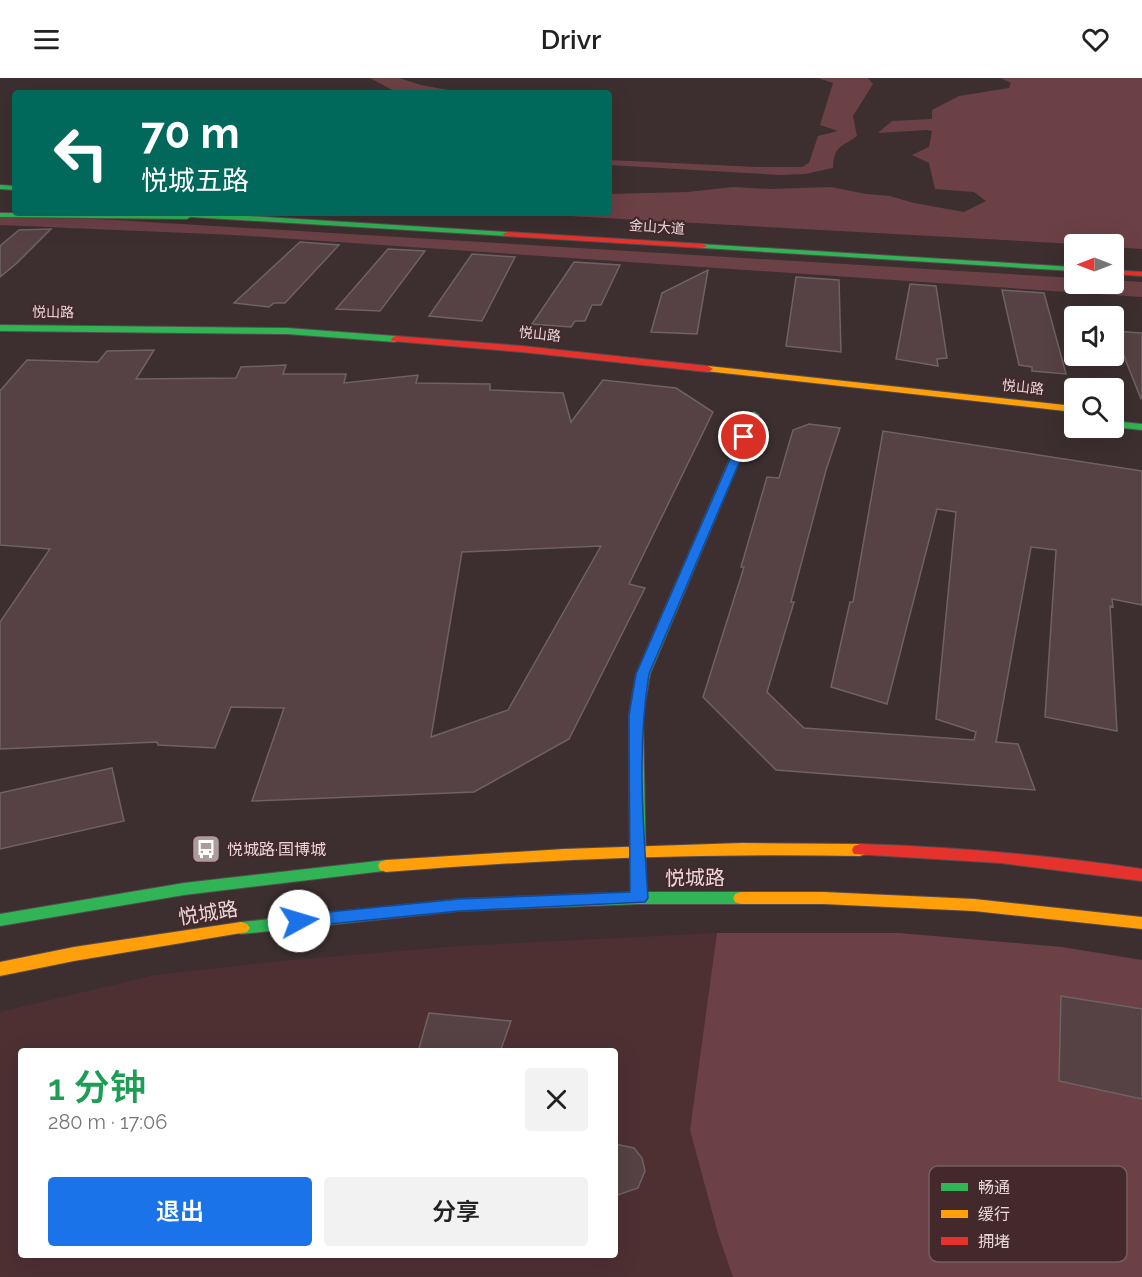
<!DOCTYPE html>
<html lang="zh">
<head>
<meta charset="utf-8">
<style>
	:root { --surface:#fff; --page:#f2f2f2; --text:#222; --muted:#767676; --accent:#1a73e8 }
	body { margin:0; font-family:Raleway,"Noto Sans SC",sans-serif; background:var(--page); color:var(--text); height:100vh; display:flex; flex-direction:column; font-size:22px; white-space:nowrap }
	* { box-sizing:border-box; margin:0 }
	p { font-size:20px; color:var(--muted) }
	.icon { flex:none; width:33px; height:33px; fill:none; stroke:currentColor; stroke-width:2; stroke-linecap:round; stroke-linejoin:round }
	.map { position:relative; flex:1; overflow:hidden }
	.drawer { position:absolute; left:18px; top:970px; width:600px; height:210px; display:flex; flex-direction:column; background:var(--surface); border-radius:6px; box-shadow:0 6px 24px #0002 }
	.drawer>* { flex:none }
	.hud { position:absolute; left:12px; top:12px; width:600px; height:126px; border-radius:6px; box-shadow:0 6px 24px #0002; background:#00695c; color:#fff; overflow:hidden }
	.needle { width:39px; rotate:270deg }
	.fabs { position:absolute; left:1064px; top:156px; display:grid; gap:12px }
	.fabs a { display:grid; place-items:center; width:60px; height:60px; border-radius:6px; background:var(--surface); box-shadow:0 6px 24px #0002; font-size:30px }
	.pin { position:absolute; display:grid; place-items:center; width:51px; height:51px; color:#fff; margin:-26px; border:3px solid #fff; border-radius:50%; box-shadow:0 2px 6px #0007 }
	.me { position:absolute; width:66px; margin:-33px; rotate:84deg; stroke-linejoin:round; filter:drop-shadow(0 0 4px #0008) }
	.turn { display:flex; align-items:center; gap:21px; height:126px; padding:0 30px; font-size:27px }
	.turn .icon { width:78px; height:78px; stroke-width:2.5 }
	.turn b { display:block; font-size:42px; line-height:51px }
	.round { display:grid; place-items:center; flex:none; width:63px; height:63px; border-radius:6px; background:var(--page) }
	.headline { display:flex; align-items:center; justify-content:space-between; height:102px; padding:0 30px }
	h1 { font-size:36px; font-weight:600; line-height:45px; color:#1e9e55 }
	.action { display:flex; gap:12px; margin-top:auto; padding:12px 30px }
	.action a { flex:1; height:69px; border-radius:6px; background:var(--accent); color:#fff; font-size:24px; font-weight:600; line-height:69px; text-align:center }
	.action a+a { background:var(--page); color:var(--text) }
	header { display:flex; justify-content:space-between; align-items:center; height:78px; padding:0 30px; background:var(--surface); font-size:27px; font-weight:600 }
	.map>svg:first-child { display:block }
	.built { fill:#4e3033; fill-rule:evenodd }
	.green { fill:#6c4146 }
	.building { fill:#564244; stroke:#6f6263; stroke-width:1.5; fill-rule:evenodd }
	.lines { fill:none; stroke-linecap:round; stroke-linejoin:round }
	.fast-casing { stroke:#574b4c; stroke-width:2 }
	.slow-casing { stroke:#574b4c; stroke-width:2 }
	.jam-casing { stroke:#574b4c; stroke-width:2 }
	.fast { fill:#30b455; fill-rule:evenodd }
	.slow { fill:#ff9f0a; fill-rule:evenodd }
	.jam { fill:#e5322d; fill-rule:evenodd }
	.route { fill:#1a73e8; stroke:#114b97; stroke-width:1.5 }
	.labels { text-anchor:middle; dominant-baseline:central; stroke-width:4.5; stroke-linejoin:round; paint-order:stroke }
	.far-street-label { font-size:14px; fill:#e9d7d8; stroke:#43292b }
	.poi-label { font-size:16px; fill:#e9d7d8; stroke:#43292b; text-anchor:start }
	.near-street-label { font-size:20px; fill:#e9d7d8; stroke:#43292b }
	.key { fill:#43292b; stroke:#755d5f; stroke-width:1.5 }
	.key-label { font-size:16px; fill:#e9d7d8 }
</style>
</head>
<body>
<header><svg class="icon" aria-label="menu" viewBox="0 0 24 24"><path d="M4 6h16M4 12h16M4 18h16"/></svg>Drivr<svg class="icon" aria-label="heart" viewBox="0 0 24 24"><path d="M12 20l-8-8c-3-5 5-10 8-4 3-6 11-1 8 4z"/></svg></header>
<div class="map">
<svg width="1142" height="1199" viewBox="0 0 1142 1199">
	<rect width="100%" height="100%" fill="#3d2f30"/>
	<!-- built -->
	<path class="built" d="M717,855l-27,197 28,104 15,43h-733v-265l155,-37 126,-14 178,-15zM21,974h594v204h-594z"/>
	<!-- green -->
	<path class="green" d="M370,0h29l22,7 32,6 -1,2h-54z
		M818,0h50l5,6 -20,32 4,20c-16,12 -23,9 -24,32l-28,6 -26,1 -170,-10v-5l148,7h45l7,-4 9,-27 20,-5 -18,-6 13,-42z
		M1001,0h141v171l-29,-2v-3h-38l-561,-31h95v-19l79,-2 45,-5 37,2 61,-2 35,7 24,2 24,7 50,9 22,-11 -12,-9 -39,-3 -6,-26 -17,-8 17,-8 3,-16 -5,-1 -49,3 14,-12 40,-2v-9l27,-14 50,-8 2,-5z
		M0,135l1074,65v6h39v-4l29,2v15l-908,-62 -234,-10z
		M717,855h182l163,14 80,13v317h-409l-15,-43 -28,-104z"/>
	<!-- building -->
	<path class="building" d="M51,151l-34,34 -17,14v-31l19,-16z
		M300,164l39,3 -54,58h-11l-5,4 -35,-4z
		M388,171l37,2 -45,60 -44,-2z
		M472,176l43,3 -33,64 -53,-5z
		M574,184l46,3 -19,40h-9l-7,16h-10l-4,6 -39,-3z
		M708,192l-11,64 -46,-2 11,-39z
		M796,199l43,3 2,72 -55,-6z
		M910,206l26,2 11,72 -10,1 1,7 -42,-7z
		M1002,212l42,3 22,81 -34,-3v-4l-13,-2z
		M1114,253l28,2v66h-1z
		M154,272l-18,29 100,-1 5,-11 45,-2 -3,9h63l-2,9 74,-8 -2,8 74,1v6l73,3 8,29 32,-42 73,8 37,24 -84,172 16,4 -76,151 -95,53 -222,9 32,-93 -53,-1 -16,41 -57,-3 -1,-3 -157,7v-127l50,-73 -50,-4v-154l27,-31 71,2 9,-11zM601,468l-93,164 -77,27 31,-185z
		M809,346l31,4 -14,42 -35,132h3l-27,90 37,36 170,12 2,-8 -40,-13 20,-207 -19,-3 -50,195 -56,-17 19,-85h3l30,-171 259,40v134l-30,-6 1,8 -3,-1 7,125 -72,-14 11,-167 -25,-3 -35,195 22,2 17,46 -259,-20 -73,-73 41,-130h-3l26,-90 12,1 14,-48z
		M112,690l12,53 -124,28v-56z
		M1061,918l81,13v90l-83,-18z
		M429,935l20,2 62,6 -11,31h-82z
		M615,1066l19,4 8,10 3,13 -7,17 -23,8z"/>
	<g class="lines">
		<!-- fast casing -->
		<g class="fast-casing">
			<path id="fast" d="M0,107l15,1v4l-15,-1z
				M0,135h200l307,19 4,2 -4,2 -317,-19 -3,2 -187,-2z
				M700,166l374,23v4l-371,-23h-3z
				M0,247l287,3 108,8 4,3 -4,3 -108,-8 -287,-3z
				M754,334l5,3 -109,259 -7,41 3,158 -2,4h-12l-2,-4 -1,-158 7,-41 113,-259z
				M1113,343l29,3v6l-29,-3z
				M386,782l6,2 2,4 -2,4 -208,25 -184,31v-12l184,-31z
				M639,814h102l6,2 2,4 -2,4 -6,2h-102l-180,7 -218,23 -6,-2 -3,-4 3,-4 6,-2 218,-23z"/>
		</g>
		<!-- slow casing -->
		<g class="slow-casing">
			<path id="slow" d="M708,288l366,40v6l-369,-41v-4z
				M742,765l118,1 6,2 2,4 -2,4 -6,2c-158,-3 -316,3 -474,16l-6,-2 -2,-4 2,-4 6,-2 178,-11z
				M741,814h82l151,7 168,18v12l-168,-18 -151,-7h-82l-6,-2 -2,-4 2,-4z
				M241,844l6,2 3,4 -3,4 -173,29 -74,15v-14l74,-15z"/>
		</g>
		<!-- jam casing -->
		<g class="jam-casing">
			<path id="jam" d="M507,154l196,12 4,2 -4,2 -199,-12 -1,-2z
				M1113,192l29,2v4l-29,-2z
				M395,258l127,10 186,20 5,3 -5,3 -186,-20 -130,-11 -1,-2z
				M860,766c95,3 188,11 282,25v12l-141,-18 -147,-9 -2,-4 2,-4z"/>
		</g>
		<!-- fast -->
		<use href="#fast" class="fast"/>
		<!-- slow -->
		<use href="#slow" class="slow"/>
		<!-- jam -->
		<use href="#jam" class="jam"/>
	</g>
	<!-- route -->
	<path class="route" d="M741,356l9,3 -101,237c-12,73 -6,150 -1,224l-3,4 -186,9 -160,16 -6,-2 -2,-4 2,-4 6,-2 160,-16 171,-7 -1,-177 7,-41z"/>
	<!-- icons -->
	<defs>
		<g id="bus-square" transform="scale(1.5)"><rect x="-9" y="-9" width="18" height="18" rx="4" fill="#ad9c9d" stroke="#43292b"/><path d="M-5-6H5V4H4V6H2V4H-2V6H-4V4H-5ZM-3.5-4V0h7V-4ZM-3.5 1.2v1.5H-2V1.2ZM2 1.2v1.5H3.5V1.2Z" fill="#fff"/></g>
	</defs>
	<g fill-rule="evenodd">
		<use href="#bus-square" x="206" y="771"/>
	</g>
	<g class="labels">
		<!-- far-street labels -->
		<g class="far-street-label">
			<text transform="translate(657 149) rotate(4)">金山大道</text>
			<text transform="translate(53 234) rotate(1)">悦山路</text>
			<text transform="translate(540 256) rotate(6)">悦山路</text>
			<text transform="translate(1023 309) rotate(6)">悦山路</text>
		</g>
		<!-- poi labels -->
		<g class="poi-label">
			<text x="227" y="771">悦城路·国博城</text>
		</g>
		<!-- near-street labels -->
		<g class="near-street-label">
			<text x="695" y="800">悦城路</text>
			<text transform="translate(208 835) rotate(-9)">悦城路</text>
		</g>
	</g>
	<!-- legend -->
	<rect x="929" y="1088" width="198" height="96" rx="9" class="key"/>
	<rect x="941" y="1105" width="27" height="8" fill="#30b455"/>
	<rect x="941" y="1132" width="27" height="8" fill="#ff9f0a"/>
	<rect x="941" y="1159" width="27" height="8" fill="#e5322d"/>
	<g class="key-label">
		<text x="978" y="1115">畅通</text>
		<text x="978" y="1142">缓行</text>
		<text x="978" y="1169">拥堵</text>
	</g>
</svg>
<div class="fabs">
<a><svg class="needle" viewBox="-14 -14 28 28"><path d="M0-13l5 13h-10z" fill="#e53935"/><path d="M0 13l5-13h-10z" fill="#767676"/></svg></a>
<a><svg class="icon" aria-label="sound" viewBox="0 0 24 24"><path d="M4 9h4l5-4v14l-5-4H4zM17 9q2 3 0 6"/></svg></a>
<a><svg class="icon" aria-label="search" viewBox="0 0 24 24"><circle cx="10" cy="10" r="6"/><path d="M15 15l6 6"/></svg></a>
</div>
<div class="pin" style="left:744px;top:359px;background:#d93025"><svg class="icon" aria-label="arrive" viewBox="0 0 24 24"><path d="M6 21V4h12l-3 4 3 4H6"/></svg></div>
<svg class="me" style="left:299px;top:843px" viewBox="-20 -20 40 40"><circle r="19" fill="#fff"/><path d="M0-13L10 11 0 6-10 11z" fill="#1a73e8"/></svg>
<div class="hud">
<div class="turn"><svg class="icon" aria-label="left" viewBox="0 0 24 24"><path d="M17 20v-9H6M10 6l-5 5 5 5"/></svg><div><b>70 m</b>悦城五路</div></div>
</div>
<section class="drawer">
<div class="headline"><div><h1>1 分钟</h1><p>280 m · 17:06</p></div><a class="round"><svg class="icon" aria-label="close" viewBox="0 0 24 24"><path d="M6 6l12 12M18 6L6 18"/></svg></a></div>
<div class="action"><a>退出</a><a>分享</a></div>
</section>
</div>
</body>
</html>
